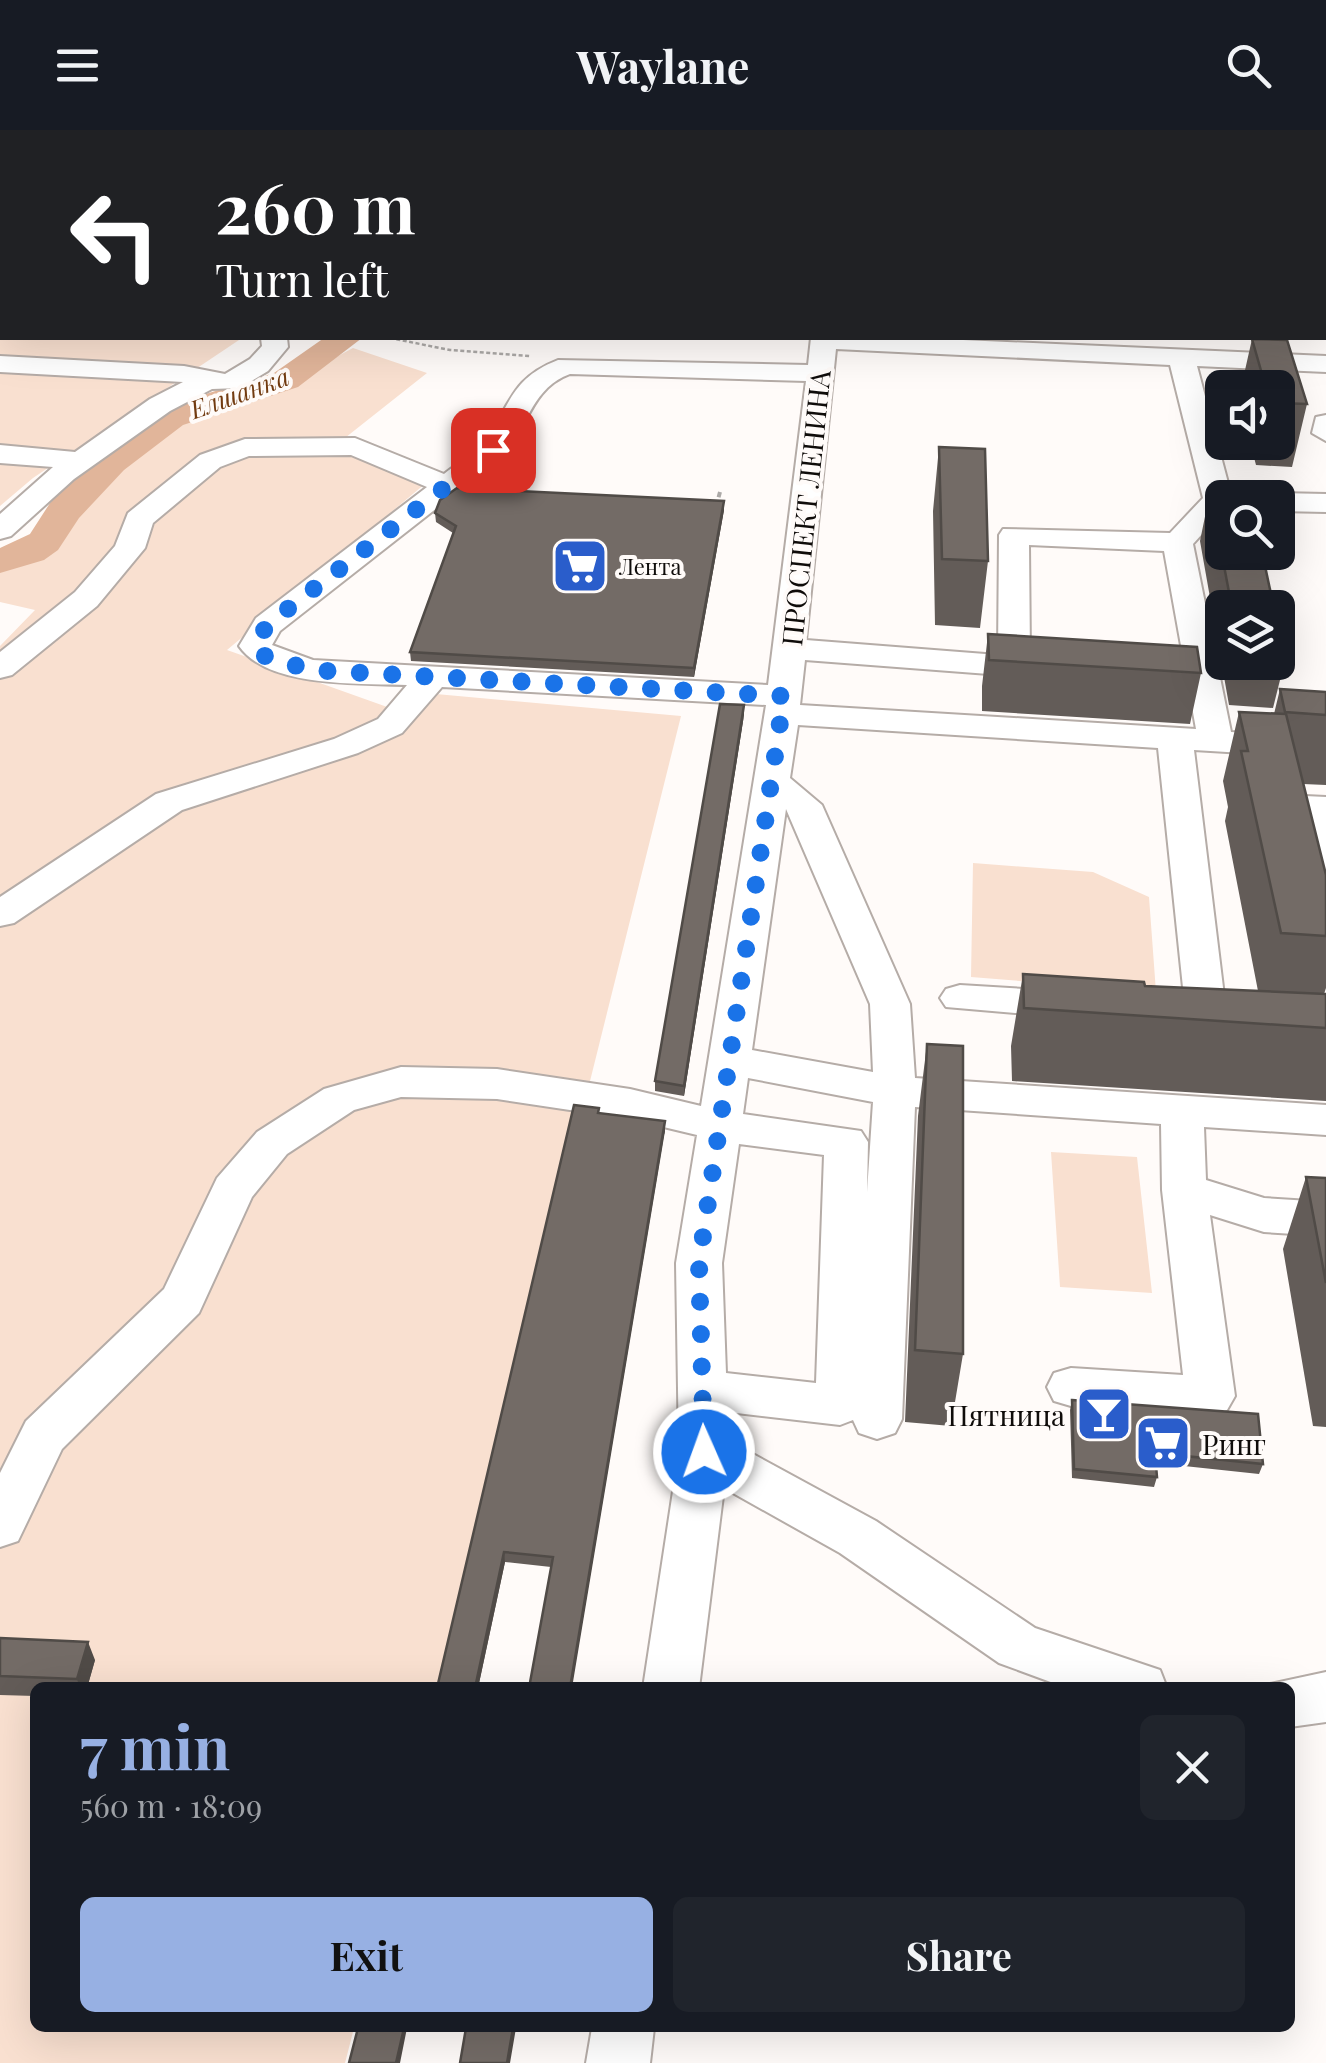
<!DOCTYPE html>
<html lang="en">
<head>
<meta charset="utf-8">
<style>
	:root { --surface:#171b24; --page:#20242c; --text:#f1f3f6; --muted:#9ea1a6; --accent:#97b0e3 }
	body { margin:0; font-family:"Playfair Display",serif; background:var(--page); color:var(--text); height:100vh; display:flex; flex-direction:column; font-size:38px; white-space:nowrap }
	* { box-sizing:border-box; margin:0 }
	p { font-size:32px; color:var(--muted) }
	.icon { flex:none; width:55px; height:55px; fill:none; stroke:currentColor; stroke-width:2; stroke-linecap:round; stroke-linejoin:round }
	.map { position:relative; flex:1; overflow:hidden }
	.drawer { position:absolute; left:30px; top:1552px; width:1265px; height:350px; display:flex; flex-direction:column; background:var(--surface); border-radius:15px; box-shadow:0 10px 40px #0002 }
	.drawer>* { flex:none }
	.hud { position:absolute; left:0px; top:0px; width:1328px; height:210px; box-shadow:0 10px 40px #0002; background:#202124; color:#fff; overflow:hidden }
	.buttons { position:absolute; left:1205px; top:240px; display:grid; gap:20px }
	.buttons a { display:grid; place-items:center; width:90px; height:90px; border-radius:15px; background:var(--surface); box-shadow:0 10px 40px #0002; font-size:50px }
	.pin { position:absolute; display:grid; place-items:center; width:85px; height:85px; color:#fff; margin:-42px; border-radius:20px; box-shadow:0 5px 15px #0006 }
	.me { position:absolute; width:110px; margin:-55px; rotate:358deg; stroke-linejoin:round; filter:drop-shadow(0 0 8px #0008) }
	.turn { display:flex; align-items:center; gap:35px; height:210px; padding:0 50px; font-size:45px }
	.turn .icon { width:130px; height:130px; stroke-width:2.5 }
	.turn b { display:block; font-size:70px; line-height:85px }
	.round { display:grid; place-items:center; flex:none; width:105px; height:105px; border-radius:15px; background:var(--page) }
	.summary { display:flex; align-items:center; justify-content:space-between; height:170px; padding:0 50px }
	h1 { font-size:60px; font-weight:700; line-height:75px; color:var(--accent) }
	.primary-button { display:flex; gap:20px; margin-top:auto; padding:20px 50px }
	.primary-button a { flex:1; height:115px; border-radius:15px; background:var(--accent); color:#111; font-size:40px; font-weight:700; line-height:115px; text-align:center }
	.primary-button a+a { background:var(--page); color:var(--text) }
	header { display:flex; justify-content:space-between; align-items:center; height:130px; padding:0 50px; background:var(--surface); font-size:45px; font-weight:700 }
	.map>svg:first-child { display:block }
	.green { fill:#f9e0d0 }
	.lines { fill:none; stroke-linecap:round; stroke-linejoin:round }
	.river { fill:#e1b59a; fill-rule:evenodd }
	.minor-casing { stroke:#b5aca7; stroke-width:4 }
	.path-far1 { stroke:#aca9a7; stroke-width:2.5; stroke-dasharray:4 2.5; stroke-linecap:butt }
	.path { stroke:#aca9a7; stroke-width:4; stroke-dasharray:6 4; stroke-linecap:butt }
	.minor { fill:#fff; fill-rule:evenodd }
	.wall { fill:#635c58 }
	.shaded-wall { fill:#504b47 }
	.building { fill:#736b66; stroke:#504b47; stroke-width:2.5 }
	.route { stroke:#1a73e8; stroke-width:18; stroke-dasharray:0 32.4 }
	.labels { text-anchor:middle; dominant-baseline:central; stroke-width:8; stroke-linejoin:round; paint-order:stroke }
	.far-poi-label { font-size:22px; fill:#0f0c0a; stroke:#fffbf9; text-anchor:start }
	.far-water-label { font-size:25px; font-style:italic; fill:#723b10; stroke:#fffbf9 }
	.street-label { font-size:28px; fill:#0f0c0a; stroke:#fffbf9 }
	.poi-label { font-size:28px; fill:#0f0c0a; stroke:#fffbf9; text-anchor:end }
</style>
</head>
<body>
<header><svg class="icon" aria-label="menu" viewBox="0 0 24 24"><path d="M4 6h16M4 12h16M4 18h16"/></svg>Waylane<svg class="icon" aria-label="search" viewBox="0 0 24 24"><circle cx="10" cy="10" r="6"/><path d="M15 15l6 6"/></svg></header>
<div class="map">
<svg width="1326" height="1933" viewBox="0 0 1326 1933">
	<rect width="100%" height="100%" fill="#fffbf9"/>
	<!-- green -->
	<path class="green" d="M0,0h505l-503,2v206h240l-209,140 -33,28z
		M353,218l74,25 -96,76 95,34 -199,167 163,58 46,-14 245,22 -242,971 -404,1v340h319l-9,35h-345v-1417l35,-36 -35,-8v-37l192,-154 62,-10z
		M973,733l120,9 56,25 7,95 -185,-15z
		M1051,1022l86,5 15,136 -92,-6z"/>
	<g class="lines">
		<!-- river -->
		<path class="river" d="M324,208h38l-64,49 -115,38 -59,45 -45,48 -21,32 -14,10 -44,13v-25l30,-14 20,-31 48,-49 59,-45 117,-36z"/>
		<!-- minor casing -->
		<g class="minor-casing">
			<path id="minor" d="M0,149h2v14h-2z
				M261,208h26l1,9 -20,24 -28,17 -28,1 -42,22 -96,68 -63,57 -11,3v-25l53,-47 -53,-4v-18l75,7 75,-53 33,-17 -183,-10v-16l184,10 41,8 25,-15 12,-13z
				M811,208h108l407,18v16l-129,-6 35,132h-10v14l-29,32 38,188 95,6v20l-132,-8 32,262 -6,10c-21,5 -43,3 -64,-2l-6,-10 6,-10 28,-3 -26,-249 -360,-23 -8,53 32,27 88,199 5,74 411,27v30l-122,-8 2,53 58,18 62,4v34l-62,-4 -54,-17 25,181 -8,14 -17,6 -139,-10 -17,-5 -7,-14 7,-14 17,-5 112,7 -21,-185 -1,-66 -246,-17 -13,312 -7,14 -18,6 -18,-6 -6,-13 -13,5 -112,-13 1,29 147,80 159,107 125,42 7,18h-100l-68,-25 -159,-110 -116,-65 -25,200h-56l36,-236 -3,-189 21,-128 -67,-16 -133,-20 -96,-2 -47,13 -67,44 -35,43 -53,116 -137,136 -44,92 -18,6v-74l26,-52 138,-132 53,-111 40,-46 67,-43 77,-22 96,2 133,20 71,17 65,-401 -324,-18 -40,46 -44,20 -176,57 -168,113 -14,3v-29l156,-103 178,-55 44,-20 29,-34c-47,-2 -139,3 -168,-39l17,-28 171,-131 -76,-32 -102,1 -29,11 -67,56 -8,25 -48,58 -85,69 -12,3v-26l75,-60 40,-46 13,-33 72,-58 45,-16 110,-1 89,36c12,-10 29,-19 39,-31 28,-36 26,-64 75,-83l250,5zM836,219l334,16 33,133 -33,35 -167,-4 -4,6 -1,120 -192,-15zM570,244l236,7 -38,304 -455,-25 -41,-15 8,-14 176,-138 24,-4 5,-6 -8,-7c9,-6 19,-13 26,-21 26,-28 27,-66 67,-81zM1029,415l135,6 32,178 -396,-24 5,-45 237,18 12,-3 5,-7 -5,-7 -24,-4zM786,679l84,195 3,68 -121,-22zM748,948l125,24 -6,90 1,-50 -7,-11 -118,-17zM739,1014l85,11 -8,228 -90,-10 -4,-110z
				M1326,285v26l-14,-8 4,-16z
				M1278,363l48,1v18l-48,-1v-13h-12z
				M1305,666l21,1v127l-14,-3 -5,-9 -20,-105 5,-8z
				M960,855l114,7 14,4 6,9 -6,9 -14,4 -128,-11 -6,-9 6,-9z
				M1326,1542v50l-36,5v-39h-21l1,-4z
				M592,1898h62l-4,35h-64z"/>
		</g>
		<!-- path-far1 -->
		<path class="path-far1" d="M390,208l60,12 80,6"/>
		<!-- path -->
		<path class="path" d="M716,377l4,-15"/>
		<!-- minor -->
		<use href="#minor" class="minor"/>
	</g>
	<!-- wall -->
	<path class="wall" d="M1252,209l55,65 -15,63 -36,-2 -6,-23h28v-54h-37z
		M939,317l49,114 -8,67 -45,-3 -2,-114z
		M1210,362l64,116h-52v54h56v-41l8,35 -13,52 -44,-3 -29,-164z
		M724,380l-30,167 -283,-16 -1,-9 43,-119 -17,-11 -1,-9z
		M988,504l213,39 -11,51 -208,-13v-25z
		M1280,559l46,3v93l-23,-1 23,91v113l-2,6h2v107l-314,-20 -1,-35 12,-72 122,12 113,5 -33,-170 3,-14 -5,-26 16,-69 35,2z
		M744,585l-60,381 -29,-5v-10z
		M927,914l36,310 -12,72 -46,-4 13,-306z
		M599,978v5l66,18 -114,436 -46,-5 -27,126h-41z
		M1306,1047l20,1v249l-13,-1 -30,-177z
		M1072,1270l191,64 -4,10 -103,-11 1,14 -3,10 -82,-9 -2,-68z
		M0,1508l95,22 -8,28h-52v8l-35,-1z"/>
	<!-- shaded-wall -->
	<path class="shaded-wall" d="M724,371v9l-30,167v-9z
		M744,575v10l-60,381v-10z
		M665,991v10l-93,557h-2z
		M504,1422l1,10 -27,126h-3z
		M88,1512l7,18 -8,28h-7l-3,-9z
		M404,1898h3l-7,35h-4z
		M513,1898h3l-6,35h-3z"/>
	<!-- building -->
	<path class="building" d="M752,0h27l-1,2h-27z
		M1252,209l35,1 20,64 -29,-1v-15h-12z
		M939,317l46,2 3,112 -46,-2z
		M457,358l267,13 -30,167 -284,-16 46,-126 -21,-13 5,-13z
		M1210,362l38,2 1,4h-27v54h40l12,56h-42z
		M1278,491l8,35h-8z
		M988,504l209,13 4,26 -212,-13z
		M1280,559l46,3v23l-41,-3z
		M720,574l24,1 -60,381 -29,-5z
		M1239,582l47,2 40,161v61l-45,-3 -40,-182h7z
		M1023,844l121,8 1,4 181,8v34l-302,-20z
		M927,914l36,2v308l-48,-4z
		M574,975l25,3 -1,5 67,8 -95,567h-41l24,-131 -49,-5 -29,136h-38z
		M1306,1047l20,1v105z
		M1072,1270l186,14 5,50 -108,-11 2,24 -83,-8z
		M0,1508l88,4 -11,37 -77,-3z
		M358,1898h46l-8,35h-47z
		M466,1898h47l-6,35h-47z"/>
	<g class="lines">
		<!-- route -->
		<path class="route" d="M493,320l-226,175 -12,21 10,10 45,14 474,26 -85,567 5,189"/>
	</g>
	<!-- icons -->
	<defs>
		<g id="supermarket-square" transform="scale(2.875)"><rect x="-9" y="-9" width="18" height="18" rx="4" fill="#2a5dcb" stroke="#fffbf9"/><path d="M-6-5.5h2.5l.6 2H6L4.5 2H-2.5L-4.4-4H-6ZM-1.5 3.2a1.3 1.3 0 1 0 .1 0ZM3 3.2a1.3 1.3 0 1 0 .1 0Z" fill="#fff"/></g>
		<g id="bar-square" transform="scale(2.875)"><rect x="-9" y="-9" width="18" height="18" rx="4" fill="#2a5dcb" stroke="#fffbf9"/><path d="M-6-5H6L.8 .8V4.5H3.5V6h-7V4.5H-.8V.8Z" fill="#fff"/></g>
	</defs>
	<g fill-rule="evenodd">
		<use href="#supermarket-square" x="580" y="436"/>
		<use href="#bar-square" x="1104" y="1284"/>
		<use href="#supermarket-square" x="1163" y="1313"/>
	</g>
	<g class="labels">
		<!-- far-poi labels -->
		<g class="far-poi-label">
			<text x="619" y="436">Лента</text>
		</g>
		<!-- far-water labels -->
		<g class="far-water-label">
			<text transform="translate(239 262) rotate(-20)">Елшанка</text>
		</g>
		<!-- street labels -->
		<g class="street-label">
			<text transform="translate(805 378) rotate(-84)">ПРОСПЕКТ ЛЕНИНА</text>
		</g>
		<!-- poi labels -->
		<g class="poi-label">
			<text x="1065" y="1284">Пятница</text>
			<text x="1202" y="1313" text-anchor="start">Ринг</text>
		</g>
	</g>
</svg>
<div class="buttons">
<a><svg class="icon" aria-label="sound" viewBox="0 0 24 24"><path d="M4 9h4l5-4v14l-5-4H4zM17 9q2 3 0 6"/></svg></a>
<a><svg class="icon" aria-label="search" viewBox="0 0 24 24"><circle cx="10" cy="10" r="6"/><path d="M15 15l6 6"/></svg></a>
<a><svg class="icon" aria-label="layers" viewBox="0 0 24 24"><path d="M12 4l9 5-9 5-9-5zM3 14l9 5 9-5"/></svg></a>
</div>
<div class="pin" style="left:493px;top:320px;background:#d93025"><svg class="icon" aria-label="arrive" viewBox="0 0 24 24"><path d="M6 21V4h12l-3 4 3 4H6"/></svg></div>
<svg class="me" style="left:704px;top:1322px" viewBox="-20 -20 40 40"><circle r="17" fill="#1a73e8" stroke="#fff" stroke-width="3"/><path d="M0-11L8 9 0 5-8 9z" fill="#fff"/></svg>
<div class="hud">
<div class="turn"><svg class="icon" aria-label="left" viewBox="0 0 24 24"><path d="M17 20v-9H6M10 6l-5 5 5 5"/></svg><div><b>260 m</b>Turn left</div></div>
</div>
<section class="drawer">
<div class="summary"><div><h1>7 min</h1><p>560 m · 18:09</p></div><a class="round"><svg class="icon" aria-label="close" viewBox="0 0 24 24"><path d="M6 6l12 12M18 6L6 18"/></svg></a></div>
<div class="primary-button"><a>Exit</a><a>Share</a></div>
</section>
</div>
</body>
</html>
